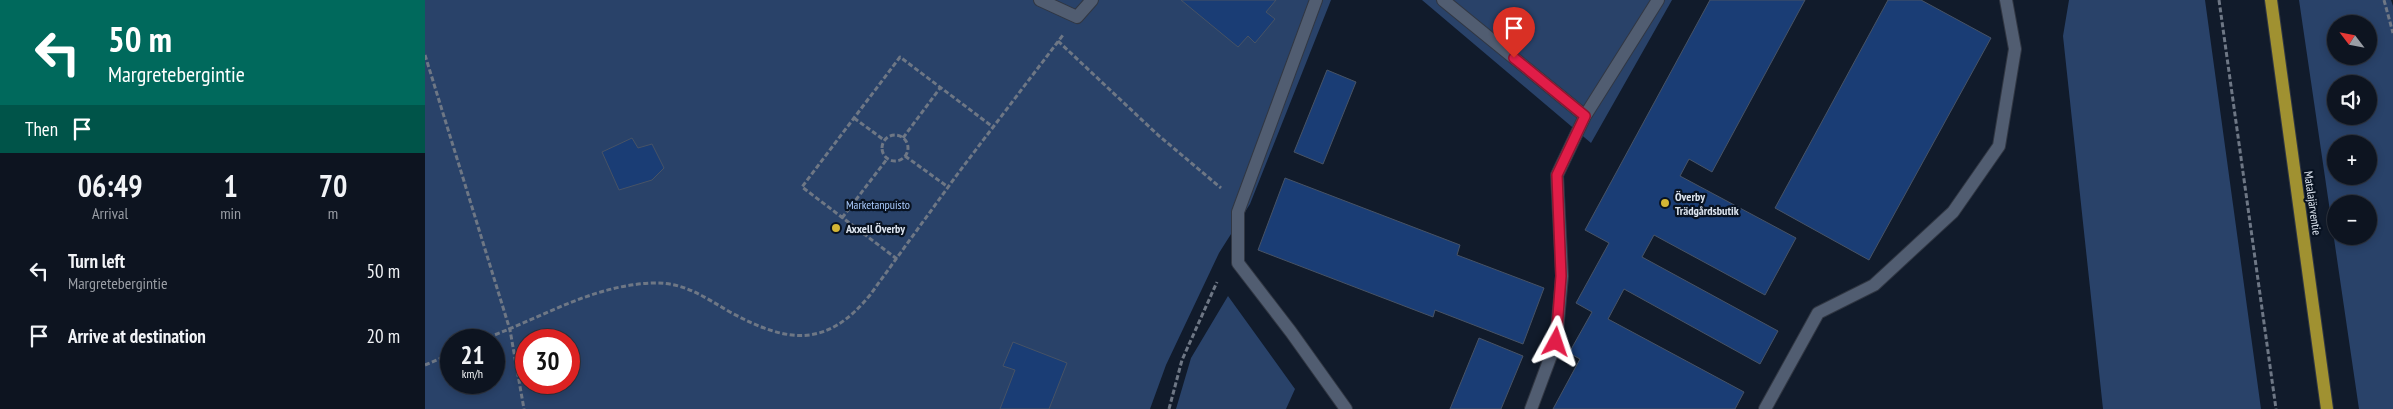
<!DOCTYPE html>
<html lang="en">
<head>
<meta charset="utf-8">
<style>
	:root { --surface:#0d1420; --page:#161d29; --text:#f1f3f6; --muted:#9a9ea5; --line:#2d333e }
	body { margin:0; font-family:"PT Sans Narrow",sans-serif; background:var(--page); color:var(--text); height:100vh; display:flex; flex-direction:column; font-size:19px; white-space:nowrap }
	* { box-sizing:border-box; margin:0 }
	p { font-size:16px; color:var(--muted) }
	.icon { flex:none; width:28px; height:28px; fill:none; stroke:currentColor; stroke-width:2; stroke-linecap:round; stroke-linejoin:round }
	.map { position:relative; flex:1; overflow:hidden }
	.sheet { display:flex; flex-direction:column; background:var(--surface); width:425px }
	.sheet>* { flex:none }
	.hud { background:#00695c; color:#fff; overflow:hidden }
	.needle { width:32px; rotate:302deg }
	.controls { position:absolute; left:1902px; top:15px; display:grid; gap:10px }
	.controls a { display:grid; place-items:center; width:50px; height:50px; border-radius:50%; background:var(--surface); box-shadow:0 2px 8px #0003,0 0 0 1px var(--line); font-size:25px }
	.speed { position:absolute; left:15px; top:329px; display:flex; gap:10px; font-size:25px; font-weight:700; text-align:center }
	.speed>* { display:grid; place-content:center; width:65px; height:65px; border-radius:50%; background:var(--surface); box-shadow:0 2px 8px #0003,0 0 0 1px var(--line); line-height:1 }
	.speed small { font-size:12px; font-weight:400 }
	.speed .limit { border:8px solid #d22; background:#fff; color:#111 }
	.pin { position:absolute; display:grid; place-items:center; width:42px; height:42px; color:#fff; margin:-51px -21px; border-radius:50% 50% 50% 0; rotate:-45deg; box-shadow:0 0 5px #0007 }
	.pin .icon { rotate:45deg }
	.me { position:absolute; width:55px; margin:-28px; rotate:5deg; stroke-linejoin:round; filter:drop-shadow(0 0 4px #0008) }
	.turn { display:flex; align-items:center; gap:18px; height:105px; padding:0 25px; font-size:22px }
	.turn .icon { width:65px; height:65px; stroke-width:2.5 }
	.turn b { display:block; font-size:35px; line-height:42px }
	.then { display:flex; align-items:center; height:48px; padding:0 25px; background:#0003; gap:10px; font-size:19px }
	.eta { display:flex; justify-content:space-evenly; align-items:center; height:85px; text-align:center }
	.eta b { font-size:30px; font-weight:600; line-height:35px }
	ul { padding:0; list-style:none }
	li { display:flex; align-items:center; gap:15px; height:65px; padding:0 25px }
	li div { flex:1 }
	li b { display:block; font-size:19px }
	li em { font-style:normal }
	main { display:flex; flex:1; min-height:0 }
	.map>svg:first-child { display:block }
	.green { fill:#294269; fill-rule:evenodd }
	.building { fill:#1a3d75; stroke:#475366 }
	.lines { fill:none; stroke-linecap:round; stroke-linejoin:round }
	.minor-casing { stroke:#313743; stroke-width:14 }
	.major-casing { stroke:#313743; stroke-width:14 }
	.path { stroke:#6e7785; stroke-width:3; stroke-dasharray:5 2.5; stroke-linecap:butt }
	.minor { stroke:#515d71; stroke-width:12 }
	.major { stroke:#a09131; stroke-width:12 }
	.route-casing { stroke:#92132f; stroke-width:12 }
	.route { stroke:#e11d48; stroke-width:9 }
	.poi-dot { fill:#d4b635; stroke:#081221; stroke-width:2 }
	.labels { text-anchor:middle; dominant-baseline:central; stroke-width:4.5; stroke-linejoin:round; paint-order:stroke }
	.poi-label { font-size:12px; font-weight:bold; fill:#dce4ef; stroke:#081221; text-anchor:start }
	.street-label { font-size:12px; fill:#dce4ef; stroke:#081221 }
	.park-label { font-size:12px; fill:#a9cafd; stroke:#081221 }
</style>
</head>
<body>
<main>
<section class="sheet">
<div class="hud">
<div class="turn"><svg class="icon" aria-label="left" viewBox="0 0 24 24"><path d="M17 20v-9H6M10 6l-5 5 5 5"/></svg><div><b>50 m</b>Margretebergintie</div></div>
<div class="then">Then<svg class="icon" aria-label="arrive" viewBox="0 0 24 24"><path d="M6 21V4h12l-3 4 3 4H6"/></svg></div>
</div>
<div class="eta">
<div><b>06:49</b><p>Arrival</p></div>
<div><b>1</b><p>min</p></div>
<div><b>70</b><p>m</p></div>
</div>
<ul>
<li><svg class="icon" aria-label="left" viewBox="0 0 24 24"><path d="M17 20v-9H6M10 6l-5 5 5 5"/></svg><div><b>Turn left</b><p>Margretebergintie</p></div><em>50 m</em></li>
<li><svg class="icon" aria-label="arrive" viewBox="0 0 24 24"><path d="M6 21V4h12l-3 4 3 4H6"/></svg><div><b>Arrive at destination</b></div><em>20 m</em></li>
</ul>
</section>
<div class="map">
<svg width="1968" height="409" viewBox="0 0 1968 409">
	<rect width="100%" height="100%" fill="#111b2b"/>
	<!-- green -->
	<path class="green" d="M0,0h906l-81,204 -31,49 -53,112 -16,44h-725zM26,340h43v42h-43zM101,340h43v42h-43z
		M997,0h250l-81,143z
		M1644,0h136l56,409h-158l-40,-373z
		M1874,0h92l2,6v403h-34zM1911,24h33v32h-33zM1911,84h33v32h-33zM1911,144h33v32h-33zM1911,204h33v32h-33z
		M803,296l67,93 -9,20h-110l15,-51z"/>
	<!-- building -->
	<path class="building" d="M756,0h95l-10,12 9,7 -20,24 -7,-7 -10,11z
		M1285,0h95l-93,172 -23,-13 -9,17 116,62 -31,57 -111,-60 -12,22 136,74 -18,33 -136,-75 -16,30 136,73 -9,17h-182l27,-50 -11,-6 23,-41 -16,-9 33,-60 -24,-13z
		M1463,0h33l70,38 -122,222 -94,-52z
		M902,70l29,12 -33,82 -29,-12z
		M207,138l6,10 14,-4 12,24 -12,12 -33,10 -17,-38z
		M860,178l175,67 -3,10 87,33 -21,56 -88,-34 -2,7 -175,-67z
		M1054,338l44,18 -22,53h-51z
		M588,342l54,21 -18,46h-49l15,-39 -12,-4z"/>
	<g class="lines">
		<!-- minor casing -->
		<g class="minor-casing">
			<path id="minor" d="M615,0l37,17 15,-17
				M891,0l-78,212v51l53,69 55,77
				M1018,0l142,116
				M1106,409l25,-67 6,-66 -5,-101 28,-59 73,-116
				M1340,409l53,-96 56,-28 79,-73 46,-66 16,-97 -9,-49"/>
		</g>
		<!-- major casing -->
		<g class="major-casing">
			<path id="major" d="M1846,0l56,409"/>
		</g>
		<!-- path -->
		<path class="path" d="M1794,0l57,409
			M1959,0l9,33
			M633,41l100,94 63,53
			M0,55l85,275 14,79
			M429,118l30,22
			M457 148a13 13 0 1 1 26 0a13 13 0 1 1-26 0Z
			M478,138l37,-50
			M480,156l43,31
			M417,218l45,-59
			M472,259l-95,-72 98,-130 93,70
			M56,340c57,-20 110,-55 172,-57 31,-1 51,14 77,29 57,31 96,37 140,-17l89,-123 104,-137
			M0,365l26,-11
			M744,409l13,-49 35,-78"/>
		<!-- minor -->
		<use href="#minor" class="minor"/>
		<!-- major -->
		<use href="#major" class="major"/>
	</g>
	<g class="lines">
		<!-- route casing -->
		<g class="route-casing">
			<path id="route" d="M1089,58l71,58 -28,59 4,101 -5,66"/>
		</g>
		<!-- route -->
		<use href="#route" class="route"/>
	</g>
	<!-- markers -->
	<g class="poi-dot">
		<circle cx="1240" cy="203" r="5"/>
		<circle cx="411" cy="228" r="5"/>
	</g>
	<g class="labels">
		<!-- poi labels -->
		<g class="poi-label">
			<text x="1250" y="196">Överby<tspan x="1250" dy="14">Trädgårdsbutik</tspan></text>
			<text x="421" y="228">Axxell Överby</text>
		</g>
		<!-- street labels -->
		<g class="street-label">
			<text transform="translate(1888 203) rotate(82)">Matalajärventie</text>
		</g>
		<!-- park labels -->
		<g class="park-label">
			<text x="453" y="204">Marketanpuisto</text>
		</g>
	</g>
</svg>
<div class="controls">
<a><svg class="needle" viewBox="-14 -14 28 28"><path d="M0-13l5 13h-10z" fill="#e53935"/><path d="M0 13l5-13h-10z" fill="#9a9ea5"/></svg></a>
<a><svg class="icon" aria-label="sound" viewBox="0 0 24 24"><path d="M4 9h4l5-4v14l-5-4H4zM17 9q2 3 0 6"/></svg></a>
<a>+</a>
<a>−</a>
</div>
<div class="speed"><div>21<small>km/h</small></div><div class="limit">30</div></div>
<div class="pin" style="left:1089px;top:58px;background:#d93025"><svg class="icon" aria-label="arrive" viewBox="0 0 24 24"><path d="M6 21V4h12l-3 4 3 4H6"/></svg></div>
<svg class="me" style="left:1131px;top:342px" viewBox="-20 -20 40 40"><path d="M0-17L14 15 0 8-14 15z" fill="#e11d48" stroke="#fff" stroke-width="4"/></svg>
</div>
</main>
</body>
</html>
